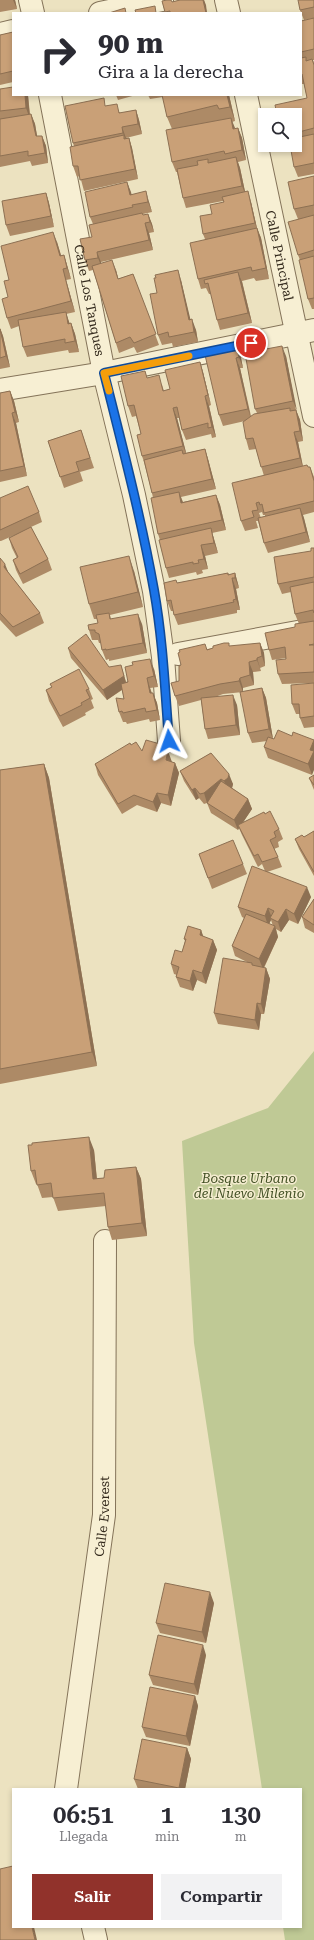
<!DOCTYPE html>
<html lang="es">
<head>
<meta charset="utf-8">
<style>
	:root { --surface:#fff; --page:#f2f2f3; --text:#2b2b33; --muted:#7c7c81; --accent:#91322b }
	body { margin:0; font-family:"Roboto Serif",serif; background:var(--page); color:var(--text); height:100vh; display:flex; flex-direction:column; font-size:15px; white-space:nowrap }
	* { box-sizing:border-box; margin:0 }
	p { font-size:13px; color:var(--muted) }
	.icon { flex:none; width:22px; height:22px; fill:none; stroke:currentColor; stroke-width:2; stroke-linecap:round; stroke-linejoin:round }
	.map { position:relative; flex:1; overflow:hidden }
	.side { position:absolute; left:12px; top:1788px; width:290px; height:140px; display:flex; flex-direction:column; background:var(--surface); border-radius:0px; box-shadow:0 2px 6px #0003 }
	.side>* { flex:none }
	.hud { position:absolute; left:12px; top:12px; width:290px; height:84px; border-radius:0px; box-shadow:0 2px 6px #0003; background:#fff; color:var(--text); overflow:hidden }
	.buttons { position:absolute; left:258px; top:108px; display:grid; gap:8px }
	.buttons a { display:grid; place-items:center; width:44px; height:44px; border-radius:0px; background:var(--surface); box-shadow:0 2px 6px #0003; font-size:20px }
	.pin { position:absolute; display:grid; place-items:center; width:34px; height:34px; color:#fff; margin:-17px; border:2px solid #fff; border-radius:50%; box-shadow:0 1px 4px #0007 }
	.me { position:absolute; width:44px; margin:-22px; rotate:356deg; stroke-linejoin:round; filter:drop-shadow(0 0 3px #0008) }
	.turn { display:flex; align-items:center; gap:14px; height:84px; padding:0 20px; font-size:18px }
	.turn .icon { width:52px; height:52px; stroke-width:2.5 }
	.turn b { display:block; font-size:28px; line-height:34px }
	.eta { display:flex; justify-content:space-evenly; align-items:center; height:68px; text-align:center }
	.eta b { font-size:24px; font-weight:600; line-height:28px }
	.button { display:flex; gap:8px; margin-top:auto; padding:8px 20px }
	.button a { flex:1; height:46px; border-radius:0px; background:var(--accent); color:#fff; font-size:16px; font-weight:600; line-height:46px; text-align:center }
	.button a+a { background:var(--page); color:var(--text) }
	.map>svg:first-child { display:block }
	.green { fill:#bfc995 }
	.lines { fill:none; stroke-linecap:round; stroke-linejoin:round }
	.street-casing { stroke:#847359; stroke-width:24 }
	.street { stroke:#f7efd3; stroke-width:22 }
	.wall { fill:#ad8a66; fill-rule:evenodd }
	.shaded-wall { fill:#8d7053 }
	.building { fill:#c9a077; stroke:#8d7053 }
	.route-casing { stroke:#114b97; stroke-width:10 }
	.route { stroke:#1a73e8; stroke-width:7 }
	.slow { stroke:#f59e0b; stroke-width:7 }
	.labels { text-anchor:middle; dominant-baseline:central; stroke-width:3; stroke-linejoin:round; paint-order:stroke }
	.street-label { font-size:13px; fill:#342a1d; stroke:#f4eccf }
	.park-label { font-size:13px; font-style:italic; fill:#425024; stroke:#f4eccf }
</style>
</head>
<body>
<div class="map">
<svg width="314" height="1940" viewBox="0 0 314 1940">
	<rect width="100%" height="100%" fill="#ece2c0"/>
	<!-- green -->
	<path class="green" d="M314,1051v889h-29l-2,-13h18v-138h-39l-68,-446 -12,-202 86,-33z"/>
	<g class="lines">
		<!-- street casing -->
		<g class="street-casing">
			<g id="street">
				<path d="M30,0l3,13"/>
				<path d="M226,0l3,13"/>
				<path d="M100,13l62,-13"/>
				<path d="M0,34l13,-3"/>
				<path id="s1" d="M50,95l54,278 30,122 20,96 9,66 6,84"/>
				<path id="s2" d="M246,95l68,321"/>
				<path d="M0,390l104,-17 210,-43"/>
				<path d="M178,654l125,-23 11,-4"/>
				<path id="s3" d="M66,1789l38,-274 1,-274"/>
				<path d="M93,1927l3,13"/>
			</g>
		</g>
		<!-- street -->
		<use href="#street" class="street"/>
	</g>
	<!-- wall -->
	<path class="wall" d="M0,0h15l2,9 -17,3z
		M180,0h24l3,13h-42l-3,-12 10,1z
		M314,0v18l-10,2 -4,-10z
		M314,18v42h-1l1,3v111l-16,3 -4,-10 1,-22v-30l12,-17 -3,-14h-2l-1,-3v-60z
		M13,32v50l-13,3v-50z
		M0,89l28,6 2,19h1l4,10 2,12h5l4,10 2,17 -16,3 -2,-5 -30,6z
		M116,95h20l-18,5z
		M148,95h81l6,26 -3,1 3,7 3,-1 4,10 4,22 -8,2 2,6 5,24 6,10 6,26 4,10 8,41 -13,2 -2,-3 -12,3 10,42 -32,7 -3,-10 -6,-26h-2l-3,-6 -5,1 -3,-10 7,-40 -2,-5 9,-20 12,-12 -1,-1 -37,7 -3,-10 -6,-26h-1l-4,-10v-33l-5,-12 -4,-20 -13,2z
		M107,106l14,7 15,-3 3,10 3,14 -16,4h3l3,10 6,31 -54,12 -4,-15 -3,1 -4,-11 1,-20 -1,-3z
		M314,176v133h-2l-4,-10 -8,-39 -2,-5v-36l-4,-10z
		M127,182l4,12 18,8 3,10 -9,2v1l5,-1 4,10 2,8 -5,1 4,17 -52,12v1l15,7 2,9 15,-5 26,71 -22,8 -3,-6 -15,6 -26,-83 -4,1 -4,-11 7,-23 1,-13 -3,-7z
		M46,193l3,10 5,24 -44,9 -4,-11z
		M57,242l4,13h3l3,10 4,14 -5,1 9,32 -9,2 4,10 1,-1 4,11 4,18 -10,1 -1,-3 -41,7 -4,-10 -4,-21 -8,3 -4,-11 2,-38z
		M181,280l9,40 6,10 2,12 -25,5 -1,-4 -10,2 -4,-10 -1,-42z
		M0,328l3,8 7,31 -10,2z
		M237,347l4,11 2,10h-3l11,48 6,-3 -2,-4 31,-53 10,54 4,10 3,21 -5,1 5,24 5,1h2l4,10v35l-11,3 7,27 -42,11 -4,-10 -6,-22h-2l2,7 -13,3 -4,-10 23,-45 -8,-27 -7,1 -3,-11 -1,-18 -22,5 -4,-11zM262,512l1,3h2v1l-4,2 -2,-5z
		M200,362l3,10 8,33 -2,1 7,31 -4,1 -1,-4 -25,6 -4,-10 -3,-12h-2l9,35 19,-4 3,10 8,30 -35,8 2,5 33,-7 4,10 6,25 -14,3 2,6 4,14 -13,3 3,13 -6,1 1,3 -6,2 -1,-3 -27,6 -3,-10 -6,-28 -2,-6 -5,-36 -1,-5 -8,-31 -2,-6 -1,-22 -5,-18 -4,1 -4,-11 17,-35 2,7 15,7 2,6 6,-2z
		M10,391l4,10 5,21 -3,1 11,53 -27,6v-89z
		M81,430l13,38 -14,4 3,9 -19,7 -16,-47z
		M0,498l39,14 3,10 -11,5 17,32 4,11 -29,14 -7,-14 -3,-10 4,-2 -5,-10 -3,-10 8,-4 -16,7h-1z
		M314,548v135l-32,1 -4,-10 8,-16 -14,2 -3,-10 30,-26 -4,-10 -4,-22 -9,2 -4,-10z
		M0,558l8,14 32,41 4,10 -28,14 -16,-17z
		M134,571l9,36 -33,8 1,4 31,5 5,29 -38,8v-2l-3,1 -4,-10 -1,-7h-2l-1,-3h-6l-3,-10 9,-7 -1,-4h-3l-5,-15z
		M228,573l1,2 6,-2 3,11 1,4 -3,1 4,21h-3v3l-59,12 -4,-10 -1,-4h-2l-4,-10 10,-18z
		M260,643l4,10 1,13 -5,2 1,3 -8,1 1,13 -11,3v4l-20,2 -8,3 22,8 3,30 -32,4 -3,-10 -4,-29 -22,6 -4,-10 4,-15 2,-16 26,-16z
		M68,648l41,19 15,8 2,7 28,-13 4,18 -8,1 2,5h1l4,10 3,17 -10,2 -1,-3 -22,5 -1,-2h-3l-4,-10 5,-13 -2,-9 -15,10 -36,-42z
		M314,683v44l-10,1 -4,-10v-4h-4l-4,-10z
		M50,684l39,5 4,10 -2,1 3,8 -9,5 1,2 -23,12 -14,-26 -3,-11 6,-3z
		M262,688l4,10 7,41h1l18,-3 22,4 -2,35 -44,-17 -4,-11 3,-6 -15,2 -4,-10z
		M160,744l2,5 10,13 3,1 4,10 -8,33 -10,-3 -4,9 -20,-7 -15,9 -24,-39 -3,-11 36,-19 11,6z
		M211,753l22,31 -1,4 16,11 4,10 -9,13 22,-8 14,15 4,10 -5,3 1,5 -5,2 4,8 4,10 -15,5 44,25 -13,27 -9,-4 -8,12 -5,-3 2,8 -14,31h2l4,11 -6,35h-3l-2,16 -41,-6 -4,-11 33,-51 -12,-6 -3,-10 12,-28 -2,-1 -4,-10 27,-36 -3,-7 -4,3 -16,-32 -3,-7 -1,2 -27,-17 -4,-10 -3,1 -5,-6 -3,2 -12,-19 -4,-10zM271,920l2,6 -4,-2z
		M44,764l5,14 48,288 -97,18v-314z
		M314,775v15l-5,-12z
		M314,831v45l-15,-27 -4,-10 9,-2z
		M199,854l44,10 4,10 -35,15z
		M314,899v34l-9,-5 -3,-11z
		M201,930l2,7 10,3 4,10 -11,34 -9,-4 -4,11 -13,-4 -4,-10 1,-2 -3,-1 -3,-10 11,-12 3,-11 -1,-2z
		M94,1150l3,29 7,-1 32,-11 5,12 6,57 -35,4 -4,-13 -2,-21 -48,5 -5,-14 -11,1 -5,-14h-1l-5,-13z
		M214,1603l-8,40 -46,-10 -4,-10z
		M206,1655l-8,40 -45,-10 -4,-10z
		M195,1696l3,10 -8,40 -44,-9 -4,-10z
		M187,1748l4,11 -6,30h-47l-4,-10z"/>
	<!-- shaded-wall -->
	<path class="shaded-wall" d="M13,0h2l2,9z
		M203,0h1l2,5 1,8h-1z
		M25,95h3v1l2,23 -4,-11z
		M227,95h2l6,26 -5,-14z
		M136,110l3,10 3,14 -4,-10z
		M31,114l4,10 4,23 -3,-11z
		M231,118l4,10 -2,1z
		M122,127l4,11 1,5 -4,-10z
		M238,128l4,10 4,22 -4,-10z
		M42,136l4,10 2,17 -3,-10z
		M129,138l3,10 6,31 -3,-10z
		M236,157l4,11 6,28 -4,-10z
		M127,182l4,10 3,13 -4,-10z
		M146,191l3,11 3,10 -4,-10z
		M248,191l3,11 7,31 -3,-10z
		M46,193l3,10 5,24 -3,-11z
		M148,214l4,10 2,8 -4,-10z
		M145,223l4,10 4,17 -4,-10z
		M257,228l4,10 8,41 -3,-11z
		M53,232l4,10 7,24 -4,-10z
		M97,252l4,10 1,6 -4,-10z
		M64,255l3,10 4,14 -4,-11z
		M112,260l4,10 5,19 -3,-10z
		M63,269l3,11 9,32 -4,-11z
		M178,270l3,10 12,50 -4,-10z
		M238,272l4,10 10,41 -4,-10z
		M66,312l3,10 3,12 -4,-10z
		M192,319l4,11 2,12 -4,-10z
		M71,323l4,11 4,18 -4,-11z
		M0,328l3,8 7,31 -4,-11z
		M282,346l4,10 11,55 -4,-10z
		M237,347l4,11 2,10 -4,-11z
		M236,358l4,10 11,51 -3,-10z
		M200,362l3,10 8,33 -3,-10z
		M10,391l4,10 5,21 -4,-10z
		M205,396l4,10 7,31 -4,-10z
		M173,408l4,10 10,38 -4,-10z
		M296,410l4,10 3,21 -3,-10z
		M12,413l4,10 11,53 -3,-10z
		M294,432l4,10 5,26 -3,-10z
		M205,449l3,10 8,30 -4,-10z
		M179,492l4,11h-2z
		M216,495l4,10 6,25 -4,-10z
		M300,508l4,10 6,24 -4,-10z
		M211,528l3,11 4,14 -4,-10z
		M201,545l4,11 3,13 -4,-10z
		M129,556l5,15 9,36 -5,-15z
		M5,564l4,10 -5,-7z
		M235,573l3,11 1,4 -4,-10z
		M232,578l4,11 4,21 -4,-11z
		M138,614l4,10 5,29 -4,-10z
		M260,643l4,10 1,13 -3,-10z
		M257,658l3,10 1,3 -4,-11z
		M150,659l4,10 4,18 -4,-11z
		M249,662l4,10 1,13 -4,-10z
		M121,665l6,21 -20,14 -4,-10z
		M147,678l3,10 4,15 -4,-10z
		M240,678l3,10v4l-4,-11z
		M262,688l4,10 7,41 -4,-10z
		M153,693l4,10 3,17 -3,-10z
		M233,695l4,10 3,30 -4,-10z
		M314,740v30l-2,5 -4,-11 2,-14z
		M168,751l4,11 -6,-2z
		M175,763l4,10 -8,33 -3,-11z
		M44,764l5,14 48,288 -5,-14z
		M229,774l4,10 -1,4 -4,3 -4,-10z
		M221,779l4,10 -18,14 -3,-10z
		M195,788l4,10 -3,2 -4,-10z
		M157,793l4,10 -4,9 -4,-10z
		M248,799l4,10 -12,18 -2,-2 1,3 -1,2 -4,-10z
		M307,887l4,10 -13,27 -4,-10z
		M268,908l4,10h-2l1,2 -3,6 -3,-10z
		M286,909l3,11 -8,12 -3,-10z
		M275,926l3,11 -15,32 -4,-10z
		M201,930l4,11 -5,-6z
		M213,940l4,10 -11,34 -4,-11z
		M266,968l4,11 -6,35 -3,-10z
		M193,970l4,10 -4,11 -3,-10z
		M257,1003l4,11 -2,16 -4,-10z
		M89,1137l5,13 4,42 -5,-13z
		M136,1167l5,12 6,57 -5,-13z
		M210,1592l4,11 -8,40 -4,-11z
		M203,1645l3,10 -8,40 -4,-11z
		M195,1696l3,10 -8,40 -4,-10z
		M187,1748l4,11 -6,30h-5l-1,-1z
		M32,1927h2l3,13h-2z"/>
	<!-- building -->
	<path class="building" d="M167,0h4l1,2 8,-2h23l3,13h-36v-2l-5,1 -3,-11z
		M298,0h16v7l-14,3z
		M155,6l1,7h-20l-1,-3z
		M125,8l1,5h-17z
		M314,18v31l-13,3v-31z
		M13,32v39l-13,3v-39z
		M306,57v4l6,-2 2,6v63l-19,5v-18h-18l-2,-10 32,-7 -5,-24h-1v-16z
		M13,87v8h12l1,13 -26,3v-22z
		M162,95h65l3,12 -11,2 -2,-4 -50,12z
		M104,98l1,8 12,-2 2,9 17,-3 2,14 -16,3 1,6 -50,10 -8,-37z
		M31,114l5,22h6l3,17 -17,3v-5l-28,5v-37z
		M231,118l2,11 5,-1 4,22 -17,4 -1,-3 -52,11 -6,-32z
		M314,134v29l-20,4 -4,-22h5v-7z
		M124,135v4l5,-1 6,31 -55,11 -2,-14h-5l-3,-19z
		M236,157l6,29 -59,12 -6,-29 21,-4 -1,-4 11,-2v4z
		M314,176v29l-20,4 -6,-27z
		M127,182l3,13 16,-4 2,11 -16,3 1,2 -43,10 -5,-25z
		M248,191l7,32 -52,11 -3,-18 12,-2 -2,-9 14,-3 -2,-5z
		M46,193l5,23 -45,9 -4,-24z
		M142,213l1,2 5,-1 2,8 -5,1 4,17 -52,12 1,6 -13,2 -5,-21 12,-2 -3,-12z
		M314,215v35l-16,5 -10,-33z
		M257,228l9,40 -14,3 -1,-4 -53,12 -8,-36z
		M53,232l7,24 4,-1 3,13 -4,1 8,32 -64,17 -5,-19 6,-2 -4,-16 5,-1 -8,-34z
		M314,256v42l-6,1 -9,-39z
		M112,260l6,19 15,-5 23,60 -22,9 -4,-6 -14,6 -24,-77z
		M178,270l11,50 3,-1 2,13 -25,5 -1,-5 -10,3 -8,-41 7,-1 -3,-15h2l-1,-3z
		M238,272l10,41 -31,7 -9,-37 -3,1 -1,-4z
		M66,312l2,12 3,-1 4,18 -10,2v-4l-42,8 -5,-27z
		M0,329l6,27 -6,2z
		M282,346l11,55 -38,8 -10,-56z
		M237,347l2,10 -3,1 12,51 -29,6 -14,-60z
		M200,362l8,33 -3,1 7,31 -4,1v-5l-26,7 -5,-23 -4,1 10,38 -41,10 -5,-21 4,-1 -7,-29 -6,1 -7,-30 24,-5 2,7 12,-3 4,16 7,-2 -5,-19z
		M10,391l5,21 -3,1 12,53 -24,5v-78z
		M290,408v3l6,-1 4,21 -6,1 6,26 -39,9 -8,-29 -7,1 -3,-17 11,-8z
		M81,430l9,28 -14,4 3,9 -19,6 -12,-36z
		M205,449l7,30 -60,14 -8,-33 38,-10 1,4z
		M307,465l1,2h2l4,14v20l-50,12 -2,-9 -2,1 -1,-3 -3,1 2,7 -6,1 2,6 -13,4 -9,-38z
		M28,486l11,26 -39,18v-32z
		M179,492l2,11 35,-8 6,25 -64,14 -7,-36z
		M300,508l6,24 -42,11 -6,-25z
		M31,527l17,32 -28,15 -7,-14 5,-3 -9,-19z
		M211,528l3,15 -13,2 3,14 -6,1 1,3 -6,1v-2l-27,6 -7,-28z
		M311,548h3v29l-36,7 -4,-27 37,-6z
		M129,556l9,36 -49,12 -9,-37z
		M0,558l5,6 -1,3 36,46 -27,14 -13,-14z
		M228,573v2l7,-2v5h-3l4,21 -3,1 1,2 -60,13 -3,-15 -4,1 -3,-18 12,-3 1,3z
		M314,582v31l-1,-3 -18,4 -5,-27z
		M109,613l1,6 28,-5 5,29 -37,7v-1l-4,1 -3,-16 -4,-2v-2h-6l-1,-5 10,-2 -2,-8z
		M314,621v23l-5,1h5v27l-36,2 -2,-14 10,-1 -1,-12 -16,3 -4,-17 30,-6v-3z
		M86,634l23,33 12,-2 3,11 -21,14 -35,-42z
		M224,643h5v3l31,-3 2,13 -5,2v2l-8,2 1,13 -10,3 -1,3 -19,3 -45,12 -4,-13 8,-2v-15l2,-1 -3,-12 2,-1 -1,-2 26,-6 2,6 6,-2v-2z
		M150,659l4,17 -7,2 3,15h3l4,17 -11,2 -1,-4 -22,5 -1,-2 -3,1 -3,-14 8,1 -3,-15 7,-2 -3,-15 8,-2 -1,-3z
		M79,669l10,20 -3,1 4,8 -9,5 1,2 -22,11 -14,-26 6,-3 -2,-3z
		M314,683v33l-14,2 -1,-14h-7l-1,-19z
		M262,688l7,41 -21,4 -8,-41z
		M233,695l3,30 -31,4 -4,-31z
		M278,730l14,6 1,-4 21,8 -4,10 4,1 -6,13 -44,-17 4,-10 6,2z
		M146,740l14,4 -1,4 9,3 -2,9 9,3 -7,32 -11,-2 -4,9 -19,-7 -16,9 -23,-40 35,-21 1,2 5,-3 6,9z
		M211,753l18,21 -1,4 -4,3 -3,-2 -17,14 -4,1 -5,-6 -3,2 -12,-19z
		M44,764l48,288 -92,17v-299z
		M314,775v10l-5,-7z
		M221,781l27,18 -14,21 -27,-17z
		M270,811l9,18 -5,3 2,5 -6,3 8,17 -16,5 -4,-8 -4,2 -16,-31 26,-13 1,2z
		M314,831v41l-19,-33 7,-4 2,2z
		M233,840l10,24 -35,14 -9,-24z
		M252,866l55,21 -13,27 -8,-5 -8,13 -8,-4 4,-7 -6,-3 -3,8 -27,-9z
		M314,899v26l-12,-8z
		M246,914l29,12 -16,33 -27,-13z
		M188,926l13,4 -1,5 13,5 -11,33 -9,-3 -3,11 -14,-4 3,-10 -8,-3 4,-14 7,2 4,-13h-2z
		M223,958l29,5v2l14,3 -5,36 -4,-1 -2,17 -41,-7z
		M89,1137l4,42 11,-1 1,-8 31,-3 6,56 -34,4 -4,-34 -51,5 -2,-15 -14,2 -2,-15 -4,1 -3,-26h4v-2z
		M165,1583l45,9 -8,40 -46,-9z
		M158,1635l45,10 -9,39 -45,-9z
		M150,1687l45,9 -9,40 -44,-9z
		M142,1739l45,9 -8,40 -45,-9z
		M13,1866v61h19l3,13h-35v-71z"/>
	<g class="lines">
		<!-- route casing -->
		<g class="route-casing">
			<path id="route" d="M169,741c-4,-50 -6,-101 -15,-151 -13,-73 -32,-145 -50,-217l147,-30"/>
		</g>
		<!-- route -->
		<use href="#route" class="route"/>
		<!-- slow -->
		<path class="slow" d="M109,391l-5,-18 85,-17"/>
	</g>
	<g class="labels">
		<!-- street labels -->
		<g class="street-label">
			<text stroke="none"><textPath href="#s2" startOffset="164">Calle Principal</textPath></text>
			<text stroke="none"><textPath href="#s1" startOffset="209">Calle Los Tanques</textPath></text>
			<text stroke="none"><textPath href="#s3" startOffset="275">Calle Everest</textPath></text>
		</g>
		<!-- park labels -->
		<g class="park-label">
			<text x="249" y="1178">Bosque Urbano<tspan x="249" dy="15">del Nuevo Milenio</tspan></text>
		</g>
	</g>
</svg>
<div class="buttons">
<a><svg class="icon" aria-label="search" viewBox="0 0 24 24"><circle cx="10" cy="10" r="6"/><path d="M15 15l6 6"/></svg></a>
</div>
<div class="pin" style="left:251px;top:343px;background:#d93025"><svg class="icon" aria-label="arrive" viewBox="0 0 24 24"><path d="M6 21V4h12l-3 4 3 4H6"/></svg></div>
<svg class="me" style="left:169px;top:741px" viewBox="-20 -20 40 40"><path d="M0-17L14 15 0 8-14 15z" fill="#1a73e8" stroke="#fff" stroke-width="4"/></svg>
<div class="hud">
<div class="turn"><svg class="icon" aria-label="right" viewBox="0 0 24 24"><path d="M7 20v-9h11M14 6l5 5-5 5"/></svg><div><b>90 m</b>Gira a la derecha</div></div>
</div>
<section class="side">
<div class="eta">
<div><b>06:51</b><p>Llegada</p></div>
<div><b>1</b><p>min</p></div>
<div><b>130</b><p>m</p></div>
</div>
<div class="button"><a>Salir</a><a>Compartir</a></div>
</section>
</div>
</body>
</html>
